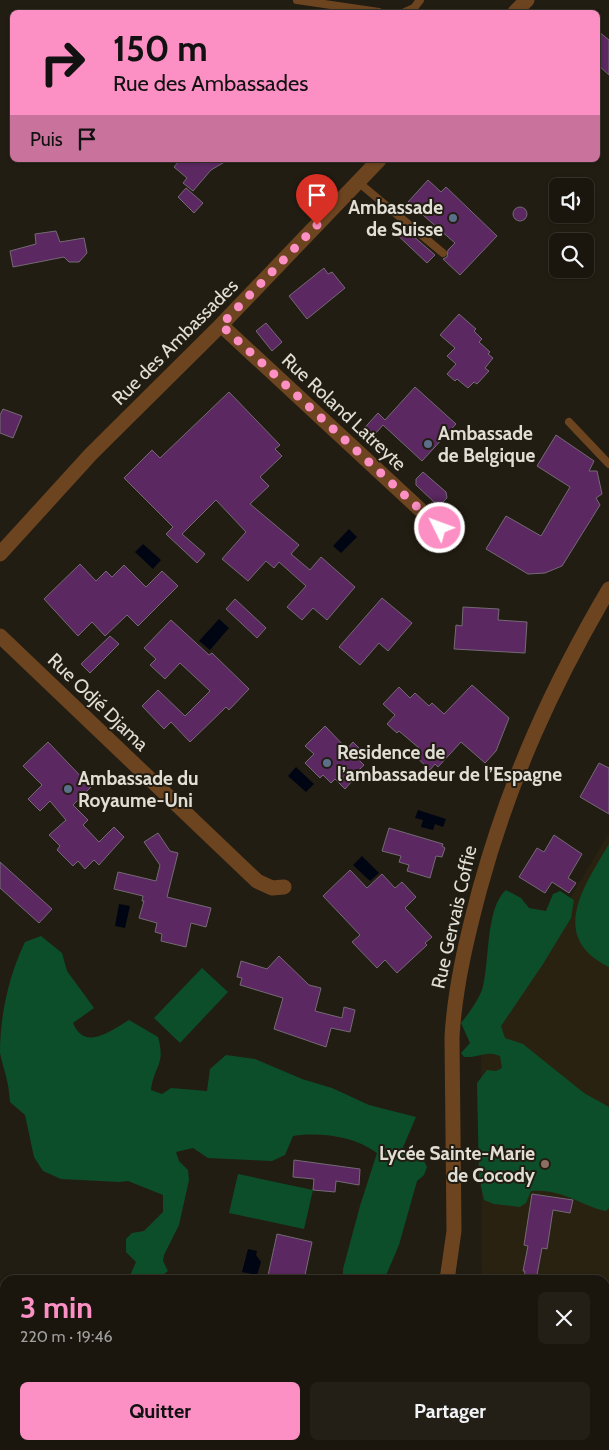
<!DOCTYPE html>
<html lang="fr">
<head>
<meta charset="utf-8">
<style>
	:root { --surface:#1a160e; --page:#231f17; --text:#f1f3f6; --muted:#9f9f9e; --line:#38352e; --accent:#fc8fc3 }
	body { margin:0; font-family:Cabin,sans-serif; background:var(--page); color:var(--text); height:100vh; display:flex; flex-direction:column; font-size:19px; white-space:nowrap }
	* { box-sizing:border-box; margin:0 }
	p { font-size:16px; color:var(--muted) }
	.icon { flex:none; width:28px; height:28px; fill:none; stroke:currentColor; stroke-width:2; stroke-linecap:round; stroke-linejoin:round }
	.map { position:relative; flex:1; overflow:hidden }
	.side { position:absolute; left:0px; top:1275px; width:610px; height:175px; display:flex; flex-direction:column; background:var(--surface); border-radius:15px 15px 0 0; box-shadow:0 1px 4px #0004,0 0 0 1px var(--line) }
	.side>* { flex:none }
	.banner { position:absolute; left:10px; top:10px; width:590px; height:152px; border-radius:8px; box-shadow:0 1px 4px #0004,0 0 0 1px var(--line); background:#fc8fc3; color:#111; overflow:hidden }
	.tools { position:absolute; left:549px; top:178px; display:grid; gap:10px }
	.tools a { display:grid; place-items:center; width:45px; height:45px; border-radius:8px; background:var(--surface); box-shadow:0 1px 4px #0004,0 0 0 1px var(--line); font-size:25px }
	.pin { position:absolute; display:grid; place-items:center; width:42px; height:42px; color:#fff; margin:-51px -21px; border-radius:50% 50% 50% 0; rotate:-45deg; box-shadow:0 0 5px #0007 }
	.pin .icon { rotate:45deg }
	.me { position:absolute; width:55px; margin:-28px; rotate:312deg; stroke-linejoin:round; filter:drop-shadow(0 0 4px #0008) }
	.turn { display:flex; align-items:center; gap:18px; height:105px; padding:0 20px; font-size:22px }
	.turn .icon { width:65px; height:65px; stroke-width:2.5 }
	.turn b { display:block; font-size:35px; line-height:42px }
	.then { display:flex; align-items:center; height:48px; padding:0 20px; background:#0003; gap:10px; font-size:19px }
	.round { display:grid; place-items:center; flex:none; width:52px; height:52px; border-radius:8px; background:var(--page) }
	.summary { display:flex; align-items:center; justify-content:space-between; height:85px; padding:0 20px }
	h1 { font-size:30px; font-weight:800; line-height:38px; color:var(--accent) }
	.cta { display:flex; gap:10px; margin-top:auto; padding:10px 20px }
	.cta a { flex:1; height:58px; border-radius:8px; background:var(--accent); color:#111; font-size:20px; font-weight:800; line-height:58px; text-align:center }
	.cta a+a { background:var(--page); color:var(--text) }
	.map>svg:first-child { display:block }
	.built { fill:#2a2211 }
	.green { fill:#0c4e2a }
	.water { fill:#000514 }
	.building { fill:#5b2861; stroke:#746a75 }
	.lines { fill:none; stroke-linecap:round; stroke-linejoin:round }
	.lane { stroke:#6d4420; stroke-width:8 }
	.street { stroke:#6d4420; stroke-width:15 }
	.secondary { stroke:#995815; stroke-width:15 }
	.route { stroke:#fc8fc3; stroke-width:9; stroke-dasharray:0 16.2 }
	.service-dot { fill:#5c6f8a; stroke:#221d12; stroke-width:2 }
	.education-dot { fill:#8d6e63; stroke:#221d12; stroke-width:2 }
	.labels { text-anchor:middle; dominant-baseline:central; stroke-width:4; stroke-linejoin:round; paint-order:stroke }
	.poi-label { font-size:19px; font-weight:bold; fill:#e1ded6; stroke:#221d12; text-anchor:start }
	.street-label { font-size:19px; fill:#e1ded6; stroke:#221d12 }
</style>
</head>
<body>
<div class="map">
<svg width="609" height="1450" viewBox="0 0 609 1450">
	<rect width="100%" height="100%" fill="#221d12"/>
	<!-- built -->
	<path class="built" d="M609,833v606l-4,-1v-158h-123l-1,-232z"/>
	<!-- green -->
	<path class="green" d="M609,844v123c-62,-30 -24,-82 0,-123z
		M506,890l15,8 8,10 17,3 7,-17 7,-3 14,9 -3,18 -28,46 -42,62 4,12 18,6 61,49 25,14v101l-3,3c-27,-6 -44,-23 -75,-20l-5,12 -6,4 -26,-3 -10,-4 -5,-23 -2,-94 10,-13 9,1 6,-3 -2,-12c-15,-6 -20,2 -36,1l-3,-4 9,-10 -9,-20c8,-10 16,-21 21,-33 8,-26 3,-82 24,-100z
		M41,936l21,17 5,18 27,37 -21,15c12,29 39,7 56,-3l29,17c8,28 -4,29 -7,53l11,4 9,-6 36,3 3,-22 16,-14 29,4 47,20 30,9 37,17 47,12 -15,35 21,5 5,10 -3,8 -7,6 -18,64 -15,35h-41v-11l17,-63 17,-53c-23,-17 -57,-21 -84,-17l-8,19 -13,6 -64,-3 -15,-10 -17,4 3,9 9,9 1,10 -10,45 -15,30 -1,6 5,10 -12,9h-28l8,-18 -10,-10v-13l6,-6 12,-2 19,-19v-17l-35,-14 -9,1 -58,-3 -18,-8 -9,-14 -9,-42 -15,-13c-1,-20 -6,-31 -10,-49 0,-38 9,-78 25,-111z
		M202,968l26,24 -48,51 -26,-25z
		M238,1174l75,16 -9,39 -75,-16z
		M178,1445h184l32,5h-217z"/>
	<!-- water -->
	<path class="water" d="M349,529l8,8 -16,16 -8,-7z
		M143,544l18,16 -8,9 -18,-17z
		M219,619l10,9 -19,22 -11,-9z
		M296,767l18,17 -8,8 -18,-16z
		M418,810l28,9 -3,8 -8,-3 -2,6 -12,-3 2,-7 -8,-2z
		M362,856l17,17 -9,8 -17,-16z
		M119,904l11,2 -5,22 -10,-2z
		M248,1249l9,2 -1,4 5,7 -4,13 -15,-3z"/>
	<!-- building -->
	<path class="building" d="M598,31l11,9v35l-11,-10z
		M180,160h18l4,3 4,-3h22l-17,10 -18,21 -10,-8 4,-5 -13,-11z
		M428,180l13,12 5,-5 51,49 -37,39 -17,-16 4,-2 1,-7 7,-7 -47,-41z
		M186,188l17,15 -9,10 -16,-16z
		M513 214a7 7 0 1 1 14 0a7 7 0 1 1-14 0Z
		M397,222l38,33 -8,8 -36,-34z
		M56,231l4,11 24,-4 3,15 -8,9h-10l-5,-5 -51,10 -3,-16 26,-7 -1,-10z
		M324,268l4,6 4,-2 13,16 -38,31 -18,-23z
		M459,314l17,15 -2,2 8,8 -3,3 11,10 -2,2 5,4 -8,10 4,3 -12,13 -3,-2 -6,6 -11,-9 -2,2 -8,-7 9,-10 -9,-8 8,-8 -15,-13z
		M266,323l16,19 -10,9 -16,-20z
		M415,387l41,37 -34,37 -39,-36 -15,17 -9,-8 19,-21 7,7z
		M229,392l51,53 -5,4 7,7 -22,21 9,9 -19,18 49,41 -8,9 19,16 11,-13 34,30 -28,33 -14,-12 -11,12 -15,-13 19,-21 -27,-24 -5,6 -8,-7 -18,20 -26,-22 24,-27 -30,-32 -34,34 23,20 -8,9 -31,-29 7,-7 -49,-49 28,-28 8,8z
		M3,409l19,7 -9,22 -13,-5v-18z
		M556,435l38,26 -5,10h8l5,23 -6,4 4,7 -38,61 -17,7 -17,1 -42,-25 20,-33 35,20 29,-49 -33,-21z
		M423,472l23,20 1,6 -5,5 -8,-1 -18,-17v-6z
		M80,564l16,17 10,-10 6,6 12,-12 22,22 16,-16 16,15 -40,40 -11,-11 -22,21 -13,-14 -14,14 -34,-37z
		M382,598l30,25 -24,28 -9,-8 -19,22 -21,-18z
		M235,599l31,29 -9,10 -31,-29z
		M463,607l36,2 -1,11 29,2 -2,31 -71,-4 2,-24 6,1z
		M171,620l38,35 3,-2 37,36 -20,21 -3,-3 -36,35 -19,-20 -7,7 -22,-23 16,-16 27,26 25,-25 -30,-28 -15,16 -15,-14 6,-6 -12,-11z
		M110,636l9,8 -29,29 -9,-9z
		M472,685l37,33 -13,33 -11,12 -24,-21 -23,25 -3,-3 -5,6 -17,-16 6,-6 -20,-17 -2,2 -10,-9 8,-9 -12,-11 16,-17 11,11 5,-5 14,13 3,-3 12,11z
		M325,726l22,23 6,-7 11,11 -6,6 6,6 -13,13 2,2 -8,9 -10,-10 -4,4 -8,-8 -3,3 -15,-15 9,-9 -9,-8z
		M48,742l43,45 -18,18 15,15 -5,5 16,17 15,-15 10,10 -25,28 -5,-5 -9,9 -7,-8 -5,5 -16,-16 3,-4 -11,-11 17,-15 -16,-19 -10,10 -12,-12 14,-14 -19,-19z
		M599,763l10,5v46l-29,-17z
		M389,828l54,16 -1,2 3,2 -3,9 -6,-1 -6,22 -23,-7 2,-6 -10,-3 2,-6 -19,-5z
		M158,833l12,18 8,2 -11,44 44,11 -5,19 -15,-4 -5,24 -25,-6 1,-7 -7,-2 2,-9 -18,-5 5,-17h-2l1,-5 -29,-7 4,-17 38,9 4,-16 -16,-23z
		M554,835l28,19 -14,24 8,5 -7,10 -17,-11 -7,11 -26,-16 18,-29 7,4z
		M0,862l52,47 -13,14 -39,-35z
		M350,870l17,18 15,-14 13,14 7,-6 14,15 -11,11 27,29 -7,6 2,2 -30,28 -12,-13 -8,8 -25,-26 8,-7 -37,-39z
		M279,956l30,29 12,3 -6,23 27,7 2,-11 11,3 -5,22 -19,-4 -5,19 -52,-18 9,-31 -43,-13 2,-7 -5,-1 4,-16 26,8z
		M294,1160l66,9 -1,16 -23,-4 -1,11 -22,-2 1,-11 -21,-2z
		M532,1194l41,6 -3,13 -17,-3 -6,39 -5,-1 -6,32h-12l1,-9h-2l5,-25 -4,-1z
		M277,1234l35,8 -8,38h-37z"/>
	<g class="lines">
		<!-- lane -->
		<path class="lane" d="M297,0l82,12
			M405,12l9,-4 6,-8
			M358,182l85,71
			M569,422l40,42"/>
		<!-- street -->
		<path class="street" d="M515,12l12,-12
			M221,325l219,203
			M0,554l91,-100 130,-129 158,-165
			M0,636l257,245 15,7 12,-1
			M447,1280l7,-49 -2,-194c3,-51 15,-100 28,-149 30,-109 72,-202 129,-299
			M408,1445v5
			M423,1450l3,-5"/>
		<!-- secondary -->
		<path class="secondary" d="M0,1342l5,1
			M0,1368h5
			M441,1445l29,5
			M567,1445l27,5"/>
	</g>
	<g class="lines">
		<!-- route -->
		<path class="route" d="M317,225l-96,100 219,203"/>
	</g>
	<!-- markers -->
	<g class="service-dot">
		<circle cx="453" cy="218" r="5"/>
		<circle cx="428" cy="444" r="5"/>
		<circle cx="327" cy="763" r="5"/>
		<circle cx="68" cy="789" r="5"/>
	</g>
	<circle class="education-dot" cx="545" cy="1164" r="5"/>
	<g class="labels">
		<!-- poi labels -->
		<g class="poi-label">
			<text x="443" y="207" text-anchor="end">Ambassade<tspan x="443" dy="22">de Suisse</tspan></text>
			<text x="438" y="433">Ambassade<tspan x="438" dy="22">de Belgique</tspan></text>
			<text x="337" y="752">Residence de<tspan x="337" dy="22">l’ambassadeur de l’Espagne</tspan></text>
			<text x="78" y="778">Ambassade du<tspan x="78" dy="22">Royaume-Uni</tspan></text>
			<text x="535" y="1153" text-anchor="end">Lycée Sainte-Marie<tspan x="535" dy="22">de Cocody</tspan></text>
		</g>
		<!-- street labels -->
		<g class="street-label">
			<text transform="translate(175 342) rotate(-45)">Rue des Ambassades</text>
			<text transform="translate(344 412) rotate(43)">Rue Roland Latreyte</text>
			<text transform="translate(98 702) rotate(44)">Rue Odjé Djama</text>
			<text transform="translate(454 917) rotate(-77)">Rue Gervais Coffie</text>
		</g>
	</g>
</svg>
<div class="tools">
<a><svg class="icon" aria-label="sound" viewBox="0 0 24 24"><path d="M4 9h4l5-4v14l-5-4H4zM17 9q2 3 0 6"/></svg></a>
<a><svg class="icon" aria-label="search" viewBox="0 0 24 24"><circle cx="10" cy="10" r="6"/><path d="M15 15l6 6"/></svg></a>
</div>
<div class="pin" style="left:317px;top:225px;background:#d93025"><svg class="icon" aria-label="arrive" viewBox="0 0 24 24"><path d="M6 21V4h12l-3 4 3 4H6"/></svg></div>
<svg class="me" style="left:440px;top:528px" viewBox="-20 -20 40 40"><circle r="17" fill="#fc8fc3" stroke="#fff" stroke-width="3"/><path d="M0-11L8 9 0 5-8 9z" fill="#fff"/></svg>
<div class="banner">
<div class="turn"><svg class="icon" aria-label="right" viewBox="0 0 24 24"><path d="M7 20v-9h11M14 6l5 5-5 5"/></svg><div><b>150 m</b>Rue des Ambassades</div></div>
<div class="then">Puis<svg class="icon" aria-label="arrive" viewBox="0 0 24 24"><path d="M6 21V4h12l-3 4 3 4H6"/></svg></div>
</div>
<section class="side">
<div class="summary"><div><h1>3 min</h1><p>220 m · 19:46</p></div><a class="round"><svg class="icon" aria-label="close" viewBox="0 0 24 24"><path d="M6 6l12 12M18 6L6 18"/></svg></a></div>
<div class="cta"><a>Quitter</a><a>Partager</a></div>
</section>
</div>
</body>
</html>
